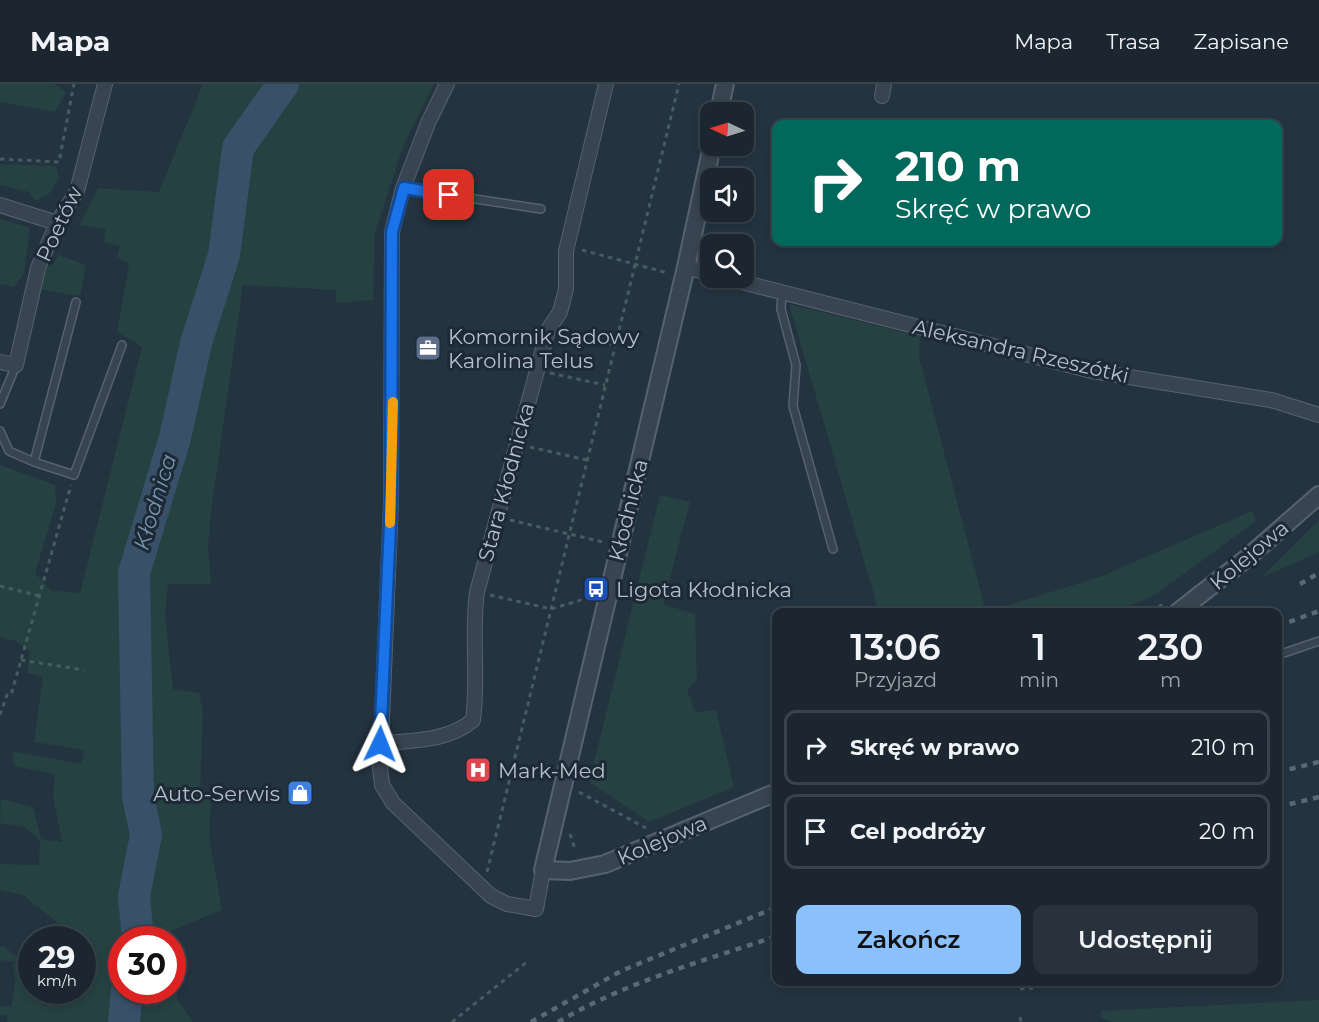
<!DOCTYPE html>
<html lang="pl">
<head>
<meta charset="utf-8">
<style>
	:root { --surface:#1b2630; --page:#28323c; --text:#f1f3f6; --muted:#a0a5ab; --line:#39434c; --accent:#8ac0fb }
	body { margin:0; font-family:Montserrat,sans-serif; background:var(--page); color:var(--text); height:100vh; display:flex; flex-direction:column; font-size:22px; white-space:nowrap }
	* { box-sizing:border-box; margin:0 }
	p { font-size:20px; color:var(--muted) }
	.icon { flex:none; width:33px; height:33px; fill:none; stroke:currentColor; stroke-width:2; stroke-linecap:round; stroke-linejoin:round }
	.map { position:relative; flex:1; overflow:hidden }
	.panel { position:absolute; left:772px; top:524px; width:510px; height:378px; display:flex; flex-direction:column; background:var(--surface); border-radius:12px; box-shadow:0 3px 9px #0003,0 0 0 2px var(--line) }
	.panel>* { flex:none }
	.guide { position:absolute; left:772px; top:36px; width:510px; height:126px; border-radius:12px; box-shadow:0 3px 9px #0003,0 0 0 2px var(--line); background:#00695c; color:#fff; overflow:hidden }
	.needle { width:39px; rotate:274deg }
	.tools { position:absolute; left:700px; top:18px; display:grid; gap:12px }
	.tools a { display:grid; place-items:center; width:54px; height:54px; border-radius:12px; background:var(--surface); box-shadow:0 3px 9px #0003,0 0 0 2px var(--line); font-size:30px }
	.speed { position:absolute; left:18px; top:842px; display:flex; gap:12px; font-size:30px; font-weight:700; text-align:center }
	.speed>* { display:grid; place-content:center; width:78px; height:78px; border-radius:50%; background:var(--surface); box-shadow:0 3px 9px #0003,0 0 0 2px var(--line); line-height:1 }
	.speed small { font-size:15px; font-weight:400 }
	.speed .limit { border:9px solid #d22; background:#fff; color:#111 }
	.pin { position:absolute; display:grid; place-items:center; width:51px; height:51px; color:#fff; margin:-26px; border-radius:12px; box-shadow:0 3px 9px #0006 }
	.me { position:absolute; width:66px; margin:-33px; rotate:2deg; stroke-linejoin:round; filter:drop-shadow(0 0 4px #0008) }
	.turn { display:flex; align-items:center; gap:21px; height:126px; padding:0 24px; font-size:27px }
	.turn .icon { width:78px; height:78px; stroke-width:2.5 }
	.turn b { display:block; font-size:42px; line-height:51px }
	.eta { display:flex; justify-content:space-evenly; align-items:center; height:102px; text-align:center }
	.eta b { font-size:36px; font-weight:600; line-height:42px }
	.cta { display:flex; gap:12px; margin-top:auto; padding:12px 24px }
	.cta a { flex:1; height:69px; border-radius:12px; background:var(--accent); color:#111; font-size:24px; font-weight:600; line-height:69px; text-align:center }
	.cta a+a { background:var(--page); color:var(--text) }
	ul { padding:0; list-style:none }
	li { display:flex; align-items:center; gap:18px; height:75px; margin:0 12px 9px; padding:0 12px; border:3px solid var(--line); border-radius:12px }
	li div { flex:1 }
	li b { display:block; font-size:22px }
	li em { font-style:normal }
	header { display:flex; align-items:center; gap:36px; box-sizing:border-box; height:84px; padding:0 30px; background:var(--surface); border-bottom:2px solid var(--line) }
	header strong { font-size:28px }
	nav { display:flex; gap:33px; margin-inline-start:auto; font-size:21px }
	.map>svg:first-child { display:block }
	.green { fill:#264141; fill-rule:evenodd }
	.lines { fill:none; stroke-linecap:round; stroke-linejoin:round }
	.river { stroke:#385068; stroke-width:32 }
	.service-casing { stroke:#56626e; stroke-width:10 }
	.minor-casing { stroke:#56626e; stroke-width:16 }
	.tertiary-casing { stroke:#56626e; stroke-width:20 }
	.path { stroke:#445d5e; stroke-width:3; stroke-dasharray:4.5 4.5; stroke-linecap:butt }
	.service { stroke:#384450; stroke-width:7 }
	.minor { stroke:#384450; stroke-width:14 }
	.tertiary { stroke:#384450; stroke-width:16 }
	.rail { stroke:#5a6977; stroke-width:4.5; stroke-dasharray:6 6; stroke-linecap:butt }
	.route-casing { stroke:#114b97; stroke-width:15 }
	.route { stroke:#1a73e8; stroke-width:10 }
	.slow { stroke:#f59e0b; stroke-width:10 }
	.labels { text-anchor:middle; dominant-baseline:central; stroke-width:6; stroke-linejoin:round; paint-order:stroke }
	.street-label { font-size:21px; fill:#b5bfcb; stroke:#1d2935 }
	.poi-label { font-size:21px; fill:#b5bfcb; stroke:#1d2935; text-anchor:start }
	.water-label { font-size:22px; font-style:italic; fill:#7493ae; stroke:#1d2935 }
</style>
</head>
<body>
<header>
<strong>Mapa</strong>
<nav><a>Mapa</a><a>Trasa</a><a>Zapisane</a></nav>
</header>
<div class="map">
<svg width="1319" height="938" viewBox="0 0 1319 938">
	<rect width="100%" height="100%" fill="#243340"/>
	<!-- green -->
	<path class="green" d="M0,0h54l12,8 -11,20 -55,-10z
		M203,0h231l-30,60 -29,88 -2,68 -37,3v-13l-93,-5 -32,227 -3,34 3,38h-43l-3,30 8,75 26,4 4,19 -3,80 11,4 -2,42 13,72 -50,20 5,69 16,23h-186v-6l-7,-1v-9l11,1 4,-25 -2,-20 -13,-2v-13h5l9,8 17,2 1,33h50v-51h-8v-3l-51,-41 -23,-5v-34v8l39,1 1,-24 -16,-14 -24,-4 1,-24 32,8 8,32 21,3 -9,-47 2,-21 -41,-8 -2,-15 69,13 3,-14 -50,-8 9,-65 -16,-4 3,-22 -15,-10 -15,-4v-172l55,20 1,19 -21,69 16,17 29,3 62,-246 -25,-15 12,-68 -12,-7 3,-11 -16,-4 2,-13 -27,-4 19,-37 61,4zM122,855h50v51h-50z
		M0,80l56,2 3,13 -10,15 -13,7 -7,-9 -29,-7z
		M0,135l30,9 -6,45 -10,14 -14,-3z
		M59,171l27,10 -6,31 -42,-7 3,-20 10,-3z
		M789,220l131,32 -1,21 67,255h-107z
		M660,411l30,7 -27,102 32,10 2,67 -10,8 8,23 21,-2 18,77 -85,35 -60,-40z
		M1319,423l-42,40 -67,52z
		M1252,427l4,10 -101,74 -39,17h-129l115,-36z
		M1319,436v32l-58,26z
		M1319,916v22h-207l-11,-4v-7z"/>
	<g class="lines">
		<!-- river -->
		<path class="river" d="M138,855l-4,-43 12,-61 -8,-39 -4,-223 41,-135 21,-95 28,-88 14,-107 45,-64
			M124,938l3,-32"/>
		<!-- service casing -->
		<g class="service-casing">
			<path id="service" d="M403,104l138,21
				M782,208l-1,17 15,56 -3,41 40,143
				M76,218l-42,160 40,13 48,-130
				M0,320l16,-39
				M0,347l9,20 25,11
				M1278,571l41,-14"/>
		</g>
		<!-- minor casing -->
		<g class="minor-casing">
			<path id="minor" d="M447,0l-19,39 -25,65 -11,44 -1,271 -11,265 2,17 11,18 98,93 16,8 29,5 7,-39
				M882,12l2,-12
				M0,121l57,18
				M686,183l25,7
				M726,194l366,93 179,29 48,15
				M0,278l16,3 22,-97 19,-45 20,-32 28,-107
				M379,660c32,-4 69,-2 94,-24 6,-42 -2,-85 4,-128l71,-262 12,-18 6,-23v-38l40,-167"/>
		</g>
		<!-- tertiary casing -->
		<g class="tertiary-casing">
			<path id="tertiary" d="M719,28l6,-28
				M712,62l-26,121 -143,603 27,1 35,-7 172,-72
				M1178,528l69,-54 72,-63"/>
		</g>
		<!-- path -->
		<path class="path" d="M0,75l59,3 15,-78
			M582,166l86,23
			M564,249l51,12
			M550,289l55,12
			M530,363l57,13
			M510,436l93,22
			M0,502l40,10
			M490,511l61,14 40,-12
			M1151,528l12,-8
			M21,576l63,10
			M0,631l7,-20h4l60,-210
			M579,708l67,36
			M570,750l5,15
			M487,788l192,-788
			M1020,905l14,-1
			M1020,933l1,5
			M452,938l76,-61"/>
		<!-- service -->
		<use href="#service" class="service"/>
		<!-- minor -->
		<use href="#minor" class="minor"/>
		<!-- tertiary -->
		<use href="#tertiary" class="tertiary"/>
		<!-- rail -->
		<path class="rail" d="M1300,500l19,-11
			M1278,542l41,-15
			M1278,688l41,-10
			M1278,723l41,-10
			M531,938l90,-51 156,-64
			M558,938c68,-40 145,-61 219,-86"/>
	</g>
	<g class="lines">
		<!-- route casing -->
		<g class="route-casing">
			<path id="route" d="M380,660l11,-241 1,-271 12,-44 45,7"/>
		</g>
		<!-- route -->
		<use href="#route" class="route"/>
		<!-- slow -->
		<path class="slow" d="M390,439l3,-121"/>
	</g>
	<!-- icons -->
	<defs>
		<g id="office-square" transform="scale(1.35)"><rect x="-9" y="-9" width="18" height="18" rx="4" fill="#5c6f8a" stroke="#1d2935"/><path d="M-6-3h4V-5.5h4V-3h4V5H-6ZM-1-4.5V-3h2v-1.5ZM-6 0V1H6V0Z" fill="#fff"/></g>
		<g id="bus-square" transform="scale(1.35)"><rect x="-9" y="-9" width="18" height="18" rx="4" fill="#1a4fb4" stroke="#1d2935"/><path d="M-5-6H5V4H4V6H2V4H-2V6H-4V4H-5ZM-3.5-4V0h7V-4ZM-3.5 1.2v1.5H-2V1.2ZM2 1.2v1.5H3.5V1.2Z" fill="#fff"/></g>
		<g id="hospital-square" transform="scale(1.35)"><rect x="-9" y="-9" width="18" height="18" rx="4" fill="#e0444e" stroke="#1d2935"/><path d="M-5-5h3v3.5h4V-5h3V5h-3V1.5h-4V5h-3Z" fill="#fff"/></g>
		<g id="shop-square" transform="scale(1.35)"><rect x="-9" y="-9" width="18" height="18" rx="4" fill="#3f7fe0" stroke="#1d2935"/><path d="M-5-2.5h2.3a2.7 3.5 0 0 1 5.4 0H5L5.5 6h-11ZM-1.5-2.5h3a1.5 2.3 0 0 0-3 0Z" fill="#fff"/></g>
	</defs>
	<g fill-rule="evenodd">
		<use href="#office-square" x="428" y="264"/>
		<use href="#bus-square" x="596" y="505"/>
		<use href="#hospital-square" x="478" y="686"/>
		<use href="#shop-square" x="300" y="709"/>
	</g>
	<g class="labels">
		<!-- street labels -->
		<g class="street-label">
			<text transform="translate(59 140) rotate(-65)">Poetów</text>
			<text transform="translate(1021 267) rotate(13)">Aleksandra Rzeszótki</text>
			<text transform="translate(506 398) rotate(-75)">Stara Kłodnicka</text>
			<text transform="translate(628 426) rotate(-76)">Kłodnicka</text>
			<text transform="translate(1249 471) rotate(-40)">Kolejowa</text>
			<text transform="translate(662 756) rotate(-23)">Kolejowa</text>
		</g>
		<!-- poi labels -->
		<g class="poi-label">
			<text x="448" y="252">Komornik Sądowy<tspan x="448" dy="24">Karolina Telus</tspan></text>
			<text x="616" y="505">Ligota Kłodnicka</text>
			<text x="498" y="686">Mark-Med</text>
			<text x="280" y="709" text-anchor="end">Auto-Serwis</text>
		</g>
		<!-- water labels -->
		<g class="water-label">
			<text transform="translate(155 418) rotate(-73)">Kłodnica</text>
		</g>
	</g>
</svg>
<div class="tools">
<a><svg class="needle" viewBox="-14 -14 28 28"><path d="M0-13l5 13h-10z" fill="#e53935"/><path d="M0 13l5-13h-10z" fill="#a0a5ab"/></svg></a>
<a><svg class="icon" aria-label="sound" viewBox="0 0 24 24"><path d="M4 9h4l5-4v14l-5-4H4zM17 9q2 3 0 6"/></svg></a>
<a><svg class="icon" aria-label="search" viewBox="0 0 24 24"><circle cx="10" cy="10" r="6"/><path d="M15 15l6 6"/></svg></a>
</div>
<div class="speed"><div>29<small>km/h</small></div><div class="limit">30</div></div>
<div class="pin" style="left:449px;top:111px;background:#d93025"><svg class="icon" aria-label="arrive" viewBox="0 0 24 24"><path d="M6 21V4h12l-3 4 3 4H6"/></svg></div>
<svg class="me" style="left:380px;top:660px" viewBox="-20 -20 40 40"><path d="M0-17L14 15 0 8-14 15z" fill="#1a73e8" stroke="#fff" stroke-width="4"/></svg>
<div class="guide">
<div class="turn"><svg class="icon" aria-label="right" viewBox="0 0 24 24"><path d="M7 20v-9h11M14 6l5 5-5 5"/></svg><div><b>210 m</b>Skręć w prawo</div></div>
</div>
<section class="panel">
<div class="eta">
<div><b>13:06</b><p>Przyjazd</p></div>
<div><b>1</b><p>min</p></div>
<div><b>230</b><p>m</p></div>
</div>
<ul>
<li><svg class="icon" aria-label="right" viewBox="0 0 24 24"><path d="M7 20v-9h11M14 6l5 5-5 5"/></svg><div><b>Skręć w prawo</b></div><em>210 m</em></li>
<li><svg class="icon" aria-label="arrive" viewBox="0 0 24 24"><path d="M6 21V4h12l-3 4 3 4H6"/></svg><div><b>Cel podróży</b></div><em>20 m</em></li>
</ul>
<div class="cta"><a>Zakończ</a><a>Udostępnij</a></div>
</section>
</div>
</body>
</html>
